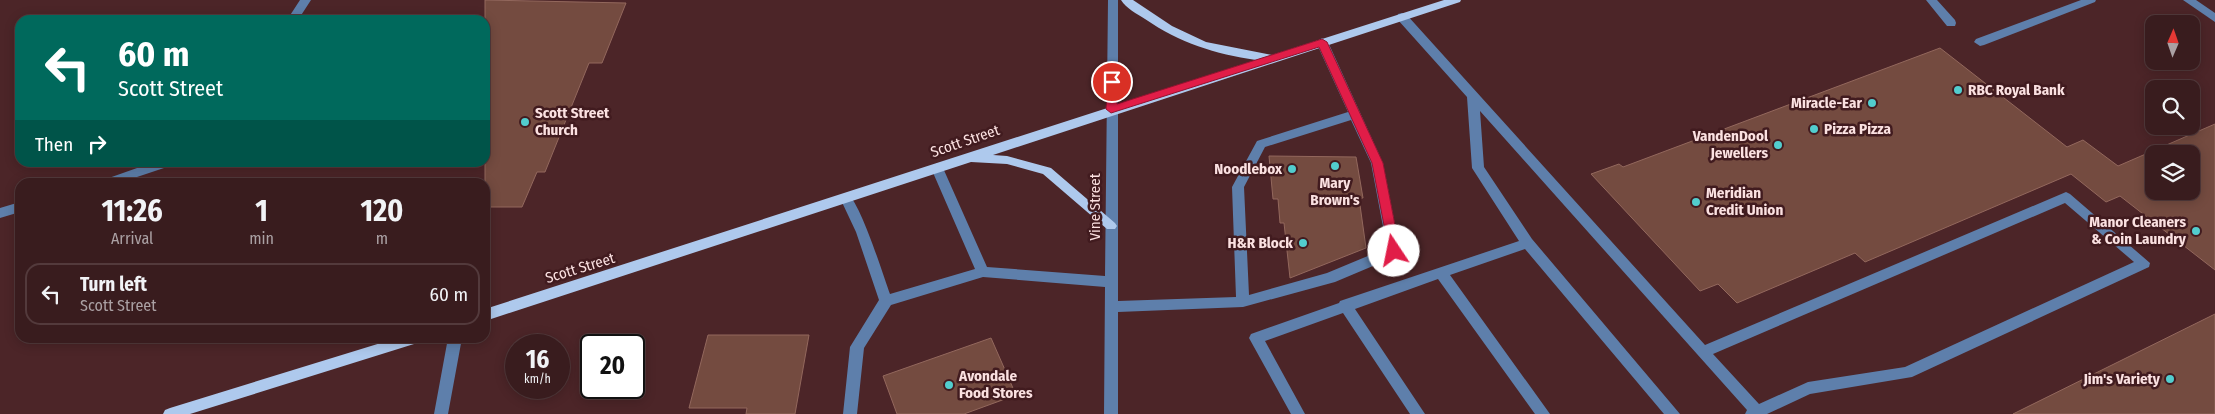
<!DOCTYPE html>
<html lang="en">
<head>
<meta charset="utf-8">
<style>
	:root { --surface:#391c1e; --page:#44292b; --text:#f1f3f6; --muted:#aba1a4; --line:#533a3c }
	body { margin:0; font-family:"Fira Sans Condensed",sans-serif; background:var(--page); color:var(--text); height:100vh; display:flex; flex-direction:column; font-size:19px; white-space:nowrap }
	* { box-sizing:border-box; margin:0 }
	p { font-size:16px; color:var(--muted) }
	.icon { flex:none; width:28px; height:28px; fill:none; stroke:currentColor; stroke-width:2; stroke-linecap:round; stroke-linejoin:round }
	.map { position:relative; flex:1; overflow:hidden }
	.drawer { position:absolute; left:15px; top:178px; width:475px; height:165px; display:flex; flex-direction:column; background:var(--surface); border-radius:15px; box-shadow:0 2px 12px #0003,0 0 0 1px var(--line) }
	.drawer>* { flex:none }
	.banner { position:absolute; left:15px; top:15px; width:475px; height:152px; border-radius:15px; box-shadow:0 2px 12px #0003,0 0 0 1px var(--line); background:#00695c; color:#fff; overflow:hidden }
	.needle { width:32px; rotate:2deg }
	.buttons { position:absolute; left:2145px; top:15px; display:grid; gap:10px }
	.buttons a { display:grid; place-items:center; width:55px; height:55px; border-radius:10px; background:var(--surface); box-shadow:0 2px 12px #0003,0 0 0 1px var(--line); font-size:25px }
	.speed { position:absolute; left:505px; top:334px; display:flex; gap:10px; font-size:25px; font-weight:700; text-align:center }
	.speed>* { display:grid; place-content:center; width:65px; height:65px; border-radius:50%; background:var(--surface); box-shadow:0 2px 12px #0003,0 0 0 1px var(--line); line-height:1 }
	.speed small { font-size:12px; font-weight:400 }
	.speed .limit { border:2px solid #111; border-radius:8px; background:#fff; color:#111 }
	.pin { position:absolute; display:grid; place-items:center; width:42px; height:42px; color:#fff; margin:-21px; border:2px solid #fff; border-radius:50%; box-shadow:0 1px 5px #0007 }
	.me { position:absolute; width:55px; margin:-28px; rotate:349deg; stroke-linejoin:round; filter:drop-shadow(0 0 4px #0008) }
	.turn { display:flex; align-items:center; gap:18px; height:105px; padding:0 20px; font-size:22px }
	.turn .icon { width:65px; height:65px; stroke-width:2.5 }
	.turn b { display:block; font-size:35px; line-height:42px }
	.then { display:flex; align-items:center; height:48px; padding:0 20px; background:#0003; gap:10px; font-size:19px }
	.eta { display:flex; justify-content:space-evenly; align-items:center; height:85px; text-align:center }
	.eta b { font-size:30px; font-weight:700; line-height:35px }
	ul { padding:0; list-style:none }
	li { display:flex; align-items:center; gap:15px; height:62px; margin:0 10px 8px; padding:0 10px; border:2px solid var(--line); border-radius:15px }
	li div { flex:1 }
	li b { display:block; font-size:19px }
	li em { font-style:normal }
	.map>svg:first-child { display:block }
	.building { fill:#744b40; stroke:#93685d; fill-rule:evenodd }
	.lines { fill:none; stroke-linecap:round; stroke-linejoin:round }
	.minor { fill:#5e7fab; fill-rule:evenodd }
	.major { fill:#aec9ed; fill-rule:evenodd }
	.route { fill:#e11d48; stroke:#92132f }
	.poi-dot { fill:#52cdce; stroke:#411b1f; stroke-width:2 }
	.labels { text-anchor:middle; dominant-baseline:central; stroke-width:5; stroke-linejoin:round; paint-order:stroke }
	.poi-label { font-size:15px; font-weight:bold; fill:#fbe1e1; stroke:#411b1f; text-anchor:end }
	.street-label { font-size:15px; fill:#fbe1e1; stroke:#411b1f }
</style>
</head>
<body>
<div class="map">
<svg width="2215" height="414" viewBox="0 0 2215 414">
	<rect width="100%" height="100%" fill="#4c2528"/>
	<!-- building -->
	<path class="building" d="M485,0l141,3 -24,60h-13l-44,109h-8l-15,35h-37z
		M1940,48l127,99 16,-7 35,26 97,-42v146l-95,-74 -14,6 -35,-28 -206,88 -10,-9 -118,50 -19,-19 -18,7 -109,-117 28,-10 4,3zM2154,154h37v37h-37z
		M1269,156l87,1 7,41h-4l7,50 -76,30 -6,-55h-4l-2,-24h-5z
		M2215,314v100h-202z
		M708,335h101l-14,79h-49l1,-6h-58z
		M991,338l25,57 -52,19h-67l-14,-38z"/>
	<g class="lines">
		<!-- minor -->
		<path class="minor" d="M300,0h11l-13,20h-11z
			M1108,0h10v301l118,-4 -4,-110 25,-46 91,-29 -32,-70 6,-4 6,4 55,121 17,88 -1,4 -64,27 -92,25 -125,5v102h-14l1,-127 -122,-10 -92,28 -27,43 -7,66h-14l7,-67 29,-47 -23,-68 -16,-34 2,-3 4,-2c13,4 38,85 44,101l85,-25 -44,-101 6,-5 6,5 44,99 118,9zM1351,120l20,43 16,85 -60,25 -78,22 -5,-108 21,-40z
			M1926,0h11l18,20 1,3 -1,3h-8z
			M2081,0h15l-1,2 -111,43 -4,1 -6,-4 2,-3z
			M2183,0h13l19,13v9z
			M1402,13l4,1 299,331 361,-153 4,2 80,69 -1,4 -237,110 -102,17 -43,20h-22l2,-4 -267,-299 4,56 48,72 148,175h-16l-139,-165 -75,26 100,139h-15l-97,-135 -83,30 70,105h-15l-67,-101 -78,28 40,73h-14l-42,-76 2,-4 88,-31 1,-2 179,-60 -47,-73 -5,-71 -69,-77 -1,-3 1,-3zM2065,203l69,59 -229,105 -97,15 -49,22 -46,-50z
			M154,162h21l-2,3 -51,17h-18l2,-3z
			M20,202v10l-20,6v-10z
			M448,338h14l-14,76h-14z"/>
		<!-- major -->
		<path class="major" d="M1121,0h12l39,26 34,16 66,13 172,-55h17l-1,2 -467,153 14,1 44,12 64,55 2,3 -2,3h-8l-64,-55 -36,-10 -36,-2 -486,159v-12l771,-249c-41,-6 -76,-17 -111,-41 -8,-5 -19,-11 -24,-19z
			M397,338h24l-2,4 -5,2 -224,70h-27l2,-4 5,-2z"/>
	</g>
	<!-- route -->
	<path class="route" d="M1322,39l5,3 56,121 17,88 -1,3 -5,2 -5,-5 -17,-88 -53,-116 -208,66 -5,-4 2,-30 4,-1 5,4v22z"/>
	<!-- markers -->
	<g class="poi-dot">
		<circle cx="1958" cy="90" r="5"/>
		<circle cx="1872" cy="103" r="5"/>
		<circle cx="525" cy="122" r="5"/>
		<circle cx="1814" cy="129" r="5"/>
		<circle cx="1778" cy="145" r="5"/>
		<circle cx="1335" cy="166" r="5"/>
		<circle cx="1292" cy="169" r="5"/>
		<circle cx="1696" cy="202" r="5"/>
		<circle cx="2196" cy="231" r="5"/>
		<circle cx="1303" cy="243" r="5"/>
		<circle cx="2170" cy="379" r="5"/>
		<circle cx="949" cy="385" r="5"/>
	</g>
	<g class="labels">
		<!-- poi labels -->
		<g class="poi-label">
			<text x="1968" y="90" text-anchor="start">RBC Royal Bank</text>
			<text x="1862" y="103">Miracle-Ear</text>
			<text x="535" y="113" text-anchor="start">Scott Street<tspan x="535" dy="17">Church</tspan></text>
			<text x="1824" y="129" text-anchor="start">Pizza Pizza</text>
			<text x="1768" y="136">VandenDool<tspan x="1768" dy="17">Jewellers</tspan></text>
			<text x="1282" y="169">Noodlebox</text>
			<text x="1335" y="183" text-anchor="middle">Mary<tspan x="1335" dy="17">Brown's</tspan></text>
			<text x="1706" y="193" text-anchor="start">Meridian<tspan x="1706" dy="17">Credit Union</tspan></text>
			<text x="2186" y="222">Manor Cleaners<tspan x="2186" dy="17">&amp; Coin Laundry</tspan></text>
			<text x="1293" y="243">H&amp;R Block</text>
			<text x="959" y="376" text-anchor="start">Avondale<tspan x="959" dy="17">Food Stores</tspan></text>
			<text x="2160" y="379">Jim's Variety</text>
		</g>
		<!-- street labels -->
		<g class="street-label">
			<text transform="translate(965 141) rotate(-19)">Scott Street</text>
			<text transform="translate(1095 207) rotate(-90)">Vine Street</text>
			<text transform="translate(580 268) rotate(-17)">Scott Street</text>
		</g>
	</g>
</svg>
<div class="buttons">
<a><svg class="needle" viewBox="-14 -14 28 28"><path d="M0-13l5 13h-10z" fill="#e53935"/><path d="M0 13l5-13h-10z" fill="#aba1a4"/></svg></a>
<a><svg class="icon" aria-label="search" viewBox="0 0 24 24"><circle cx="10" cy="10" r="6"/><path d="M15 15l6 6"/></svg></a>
<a><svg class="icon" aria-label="layers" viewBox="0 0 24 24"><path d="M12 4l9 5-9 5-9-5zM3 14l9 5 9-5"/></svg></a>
</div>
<div class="speed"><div>16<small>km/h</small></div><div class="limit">20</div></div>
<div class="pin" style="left:1112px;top:82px;background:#d93025"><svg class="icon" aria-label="arrive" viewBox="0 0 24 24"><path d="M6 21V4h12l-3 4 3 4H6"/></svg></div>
<svg class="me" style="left:1394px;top:251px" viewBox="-20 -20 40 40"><circle r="19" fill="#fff"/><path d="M0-13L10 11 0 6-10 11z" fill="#e11d48"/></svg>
<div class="banner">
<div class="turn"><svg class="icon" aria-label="left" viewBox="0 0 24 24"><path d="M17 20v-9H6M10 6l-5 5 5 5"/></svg><div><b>60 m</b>Scott Street</div></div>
<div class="then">Then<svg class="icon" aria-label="right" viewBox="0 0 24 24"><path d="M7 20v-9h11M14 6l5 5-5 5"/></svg></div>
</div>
<section class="drawer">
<div class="eta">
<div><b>11:26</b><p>Arrival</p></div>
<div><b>1</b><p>min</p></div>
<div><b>120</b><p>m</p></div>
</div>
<ul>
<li><svg class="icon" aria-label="left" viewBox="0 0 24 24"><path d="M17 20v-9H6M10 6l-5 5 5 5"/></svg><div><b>Turn left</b><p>Scott Street</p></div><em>60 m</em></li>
</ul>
</section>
</div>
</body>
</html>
